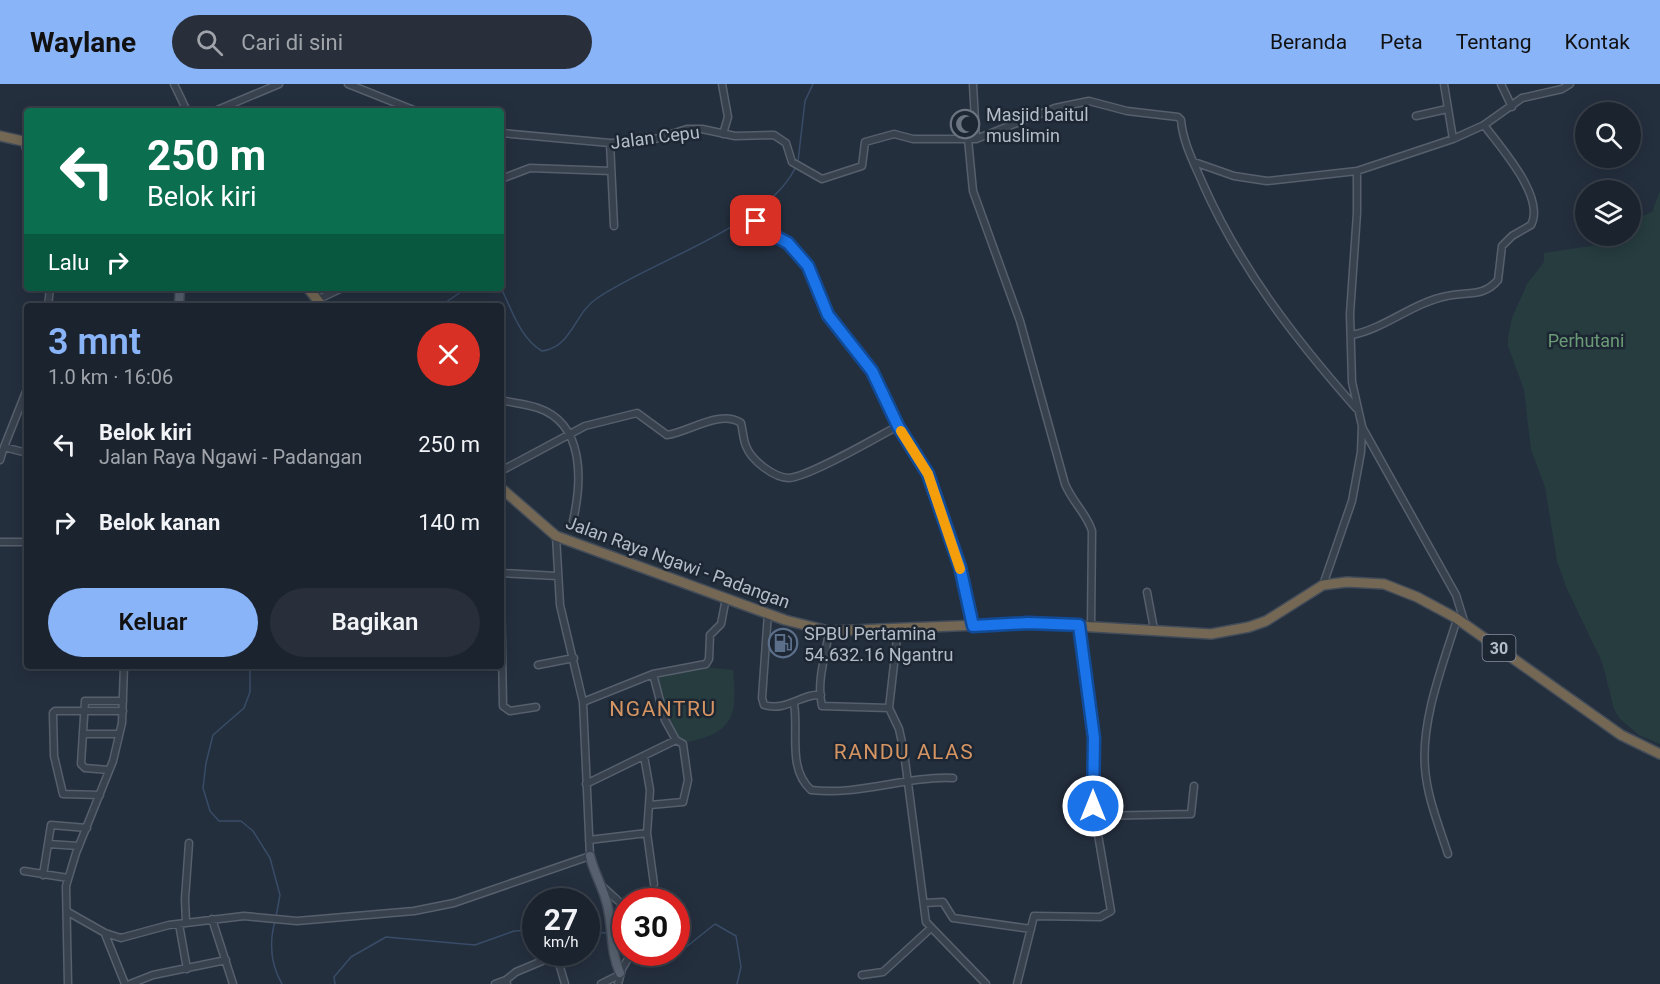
<!DOCTYPE html>
<html lang="id">
<head>
<meta charset="utf-8">
<style>
	:root { --surface:#1b232e; --page:#282f3a; --text:#f1f3f6; --muted:#a0a4aa; --line:#39404a; --accent:#8ab4f8 }
	body { margin:0; font-family:Roboto,sans-serif; background:var(--page); color:var(--text); height:100vh; display:flex; flex-direction:column; font-size:22px; white-space:nowrap }
	* { box-sizing:border-box; margin:0 }
	p { font-size:20px; color:var(--muted) }
	.icon { flex:none; width:33px; height:33px; fill:none; stroke:currentColor; stroke-width:2; stroke-linecap:round; stroke-linejoin:round }
	.map { position:relative; flex:1; overflow:hidden }
	.sheet { position:absolute; left:24px; top:219px; width:480px; height:366px; display:flex; flex-direction:column; background:var(--surface); border-radius:6px; box-shadow:0 3px 15px #0003,0 0 0 2px var(--line) }
	.sheet>* { flex:none }
	.hud { position:absolute; left:24px; top:24px; width:480px; height:183px; border-radius:6px; box-shadow:0 3px 15px #0003,0 0 0 2px var(--line); background:#0b6e4f; color:#fff; overflow:hidden }
	.controls { position:absolute; left:1575px; top:18px; display:grid; gap:12px }
	.controls a { display:grid; place-items:center; width:66px; height:66px; border-radius:50%; background:var(--surface); box-shadow:0 3px 15px #0003,0 0 0 2px var(--line); font-size:30px }
	.speed { position:absolute; left:522px; top:804px; display:flex; gap:12px; font-size:30px; font-weight:700; text-align:center }
	.speed>* { display:grid; place-content:center; width:78px; height:78px; border-radius:50%; background:var(--surface); box-shadow:0 3px 15px #0003,0 0 0 2px var(--line); line-height:1 }
	.speed small { font-size:15px; font-weight:400 }
	.speed .limit { border:9px solid #d22; background:#fff; color:#111 }
	.pin { position:absolute; display:grid; place-items:center; width:51px; height:51px; color:#fff; margin:-26px; border-radius:12px; box-shadow:0 3px 9px #0006 }
	.me { position:absolute; width:66px; margin:-33px; rotate:0deg; stroke-linejoin:round; filter:drop-shadow(0 0 4px #0008) }
	.turn { display:flex; align-items:center; gap:21px; height:126px; padding:0 24px; font-size:27px }
	.turn .icon { width:78px; height:78px; stroke-width:2.5 }
	.turn b { display:block; font-size:42px; line-height:51px }
	.then { display:flex; align-items:center; height:57px; padding:0 24px; background:#0003; gap:12px; font-size:22px }
	.round { display:grid; place-items:center; flex:none; width:63px; height:63px; border-radius:32px; background:var(--page) }
	.summary { display:flex; align-items:center; justify-content:space-between; height:102px; padding:0 24px }
	h1 { font-size:36px; font-weight:600; line-height:45px; color:var(--accent) }
	.action { display:flex; gap:12px; margin-top:auto; padding:12px 24px }
	.action a { flex:1; height:69px; border-radius:36px; background:var(--accent); color:#111; font-size:24px; font-weight:600; line-height:69px; text-align:center }
	.action a+a { background:var(--page); color:var(--text) }
	ul { padding:0; list-style:none }
	li { display:flex; align-items:center; gap:18px; height:78px; padding:0 24px }
	li div { flex:1 }
	li b { display:block; font-size:22px }
	li em { font-style:normal }
	header { display:flex; align-items:center; gap:36px; box-sizing:border-box; height:84px; padding:0 30px; background:var(--accent); color:#111 }
	header strong { font-size:28px }
	nav { display:flex; gap:33px; margin-inline-start:auto; font-size:21px }
	.search { width:420px; height:54px; background:var(--page); display:flex; align-items:center; gap:15px; box-sizing:border-box; padding:0 21px; border-radius:33px; color:var(--muted); font-size:22px }
	.map>svg:first-child { display:block }
	.green { fill:#263c3f }
	.lines { fill:none; stroke-linecap:round; stroke-linejoin:round }
	.stream { stroke:#394c67; stroke-width:1.5 }
	.minor-casing { stroke:#565f6c; stroke-width:9 }
	.major-casing { stroke:#414a57; stroke-width:11 }
	.highway-casing { stroke:#434c59; stroke-width:12 }
	.minor { stroke:#38414e; stroke-width:6 }
	.major { stroke:#56606e; stroke-width:8 }
	.highway { stroke:#746855; stroke-width:9 }
	.route-casing { stroke:#114b97; stroke-width:15 }
	.route { stroke:#1a73e8; stroke-width:10 }
	.slow { stroke:#f59e0b; stroke-width:10 }
	.labels { text-anchor:middle; dominant-baseline:central; stroke-width:5; stroke-linejoin:round; paint-order:stroke }
	.shield { fill:#1d2633; stroke:#878f9c; stroke-width:1.5 }
	.shield-label { font-size:16px; font-weight:bold; fill:#b4bcc9 }
	.poi-label { font-size:18px; fill:#b4bcc9; stroke:#1d2633; text-anchor:start }
	.street-label { font-size:18px; fill:#b4bcc9; stroke:#1d2633 }
	.park-label { font-size:18px; fill:#6b9a76; stroke:#1d2633 }
	.quarter-label { font-size:21px; letter-spacing:1.5px; fill:#d59563; stroke:#1d2633 }
</style>
</head>
<body>
<header>
<strong>Waylane</strong>
<div class="search"><svg class="icon" aria-label="search" viewBox="0 0 24 24"><circle cx="10" cy="10" r="6"/><path d="M15 15l6 6"/></svg>Cari di sini</div>
<nav><a>Beranda</a><a>Peta</a><a>Tentang</a><a>Kontak</a></nav>
</header>
<div class="map">
<svg width="1660" height="900" viewBox="0 0 1660 900">
	<rect width="100%" height="100%" fill="#242f3e"/>
	<!-- green -->
	<path class="green" d="M1660,107v553l-21,-9 -20,-17 -5,-9 -12,-47 -36,-75 -9,-26 -12,-74 -14,-37 -7,-60 -16,-44v-9l4,-19 15,-34 17,-22v-9l53,-8 11,-9h22l1,-15 21,-9z
		M704,583l29,3c4,43 3,62 -45,72l-10,-5 -9,-19 -13,-42z"/>
	<g class="lines">
		<!-- stream -->
		<path class="stream" d="M798,77l7,-60 8,-17
			M501,204c11,22 19,50 41,63 30,-4 32,-37 54,-52 52,-37 174,-73 200,-133
			M440,222l27,-18
			M250,582v26l-6,16 -31,27 -7,28 -3,25 7,23 9,10h22l12,10 17,27 10,37 -4,22
			M275,837c-6,22 -4,44 7,63
			M586,848l21,1
			M615,849l11,2
			M656,868l10,11 49,-39 21,12 5,31 -4,17
			M335,900l-1,-7 17,-20 35,-20 89,8 39,-14 22,-1"/>
		<!-- minor casing -->
		<g class="minor-casing">
			<path id="minor" d="M174,0l13,27
				M348,0l68,27
				M722,0l6,33 -5,17
				M973,0l3,55
				M1444,0l9,55
				M1501,0l11,23
				M215,27l64,-27
				M1416,32l31,-7
				M501,49l109,10 25,-1 12,-5 8,2 32,-10h15l33,7 39,-1 12,8 6,19 30,17 40,-13 3,-24 29,-8 19,5h63l79,-31 34,-7 38,10 51,6 3,3c2,23 13,43 22,64 37,84 93,156 153,224
				M968,55l5,52 47,130 45,163c8,19 22,30 27,47l-1,95
				M24,58l3,10
				M610,59l4,83
				M1194,78l40,14 33,5 90,-10 96,-32 31,-14 38,-27 40,-9 8,-5
				M501,95l29,-11 81,3
				M756,137l13,12 19,10 21,23 23,56 46,58 20,46 26,40 10,22 26,79 13,59
				M317,216l25,-12
				M48,222l2,-18
				M1352,251c34,-7 60,-32 95,-39 19,-5 36,2 51,-16l4,-34 10,-10 19,-11c15,-28 -31,-78 -47,-100
				M27,305l-23,58 23,6
				M501,316c12,3 25,4 37,8 47,16 44,73 35,113
				M1362,343l94,168 9,29
				M0,376l4,-13
				M501,387l84,-45 52,-13 30,22c22,-3 53,-26 74,-12 2,8 2,16 5,23 5,14 28,32 43,32 20,-1 88,-41 109,-52
				M0,458h27
				M501,489l56,3
				M1323,501l29,-84 9,-49 1,-26 -10,-44 -2,-68 7,-101v-42
				M501,506l2,116 7,5 26,-4
				M1147,508l7,37
				M768,529l-6,85 2,7c23,7 38,-12 57,-10
				M898,545l-9,79 10,21 5,23 22,170 60,62
				M829,547c-3,24 -13,50 -7,75l67,2
				M538,581l36,-7
				M583,618l70,-28 53,-10 3,-5 1,-24 11,-11 5,-26
				M794,620c5,27 -7,64 17,86 48,6 94,-14 142,-12
				M84,650h35
				M644,672l6,34 -3,43 7,51
				M109,686l-24,-2 -4,-4 4,-63h38
				M586,700l90,-44
				M100,711l-37,-1 -9,-38 -1,-43 2,-2h68
				M650,721l33,-3 5,-22 -5,-36 -7,-4 -11,-20 -12,-46
				M1095,732l96,-2 3,-28
				M589,756l58,-7
				M48,760l31,2
				M1448,770c-9,-28 -21,-57 -23,-86 -4,-49 18,-103 32,-149
				M24,787l44,7
				M43,791l8,-50 36,3
				M602,802l24,22
				M924,819l19,-1 10,16 78,11
				M68,828l37,21 16,5 48,-13 75,-9 53,5 117,-10 40,-8 136,-47 -7,-154 -23,-97 -4,-69
				M212,835l21,65
				M186,839l-1,-24 4,-56
				M179,840l8,45
				M105,850l20,50
				M862,891l21,-3 48,-44
				M68,900l-2,-98 10,-33 37,-92 9,-38 2,-57
				M130,900l23,-9 73,-15
				M495,900l11,-4
				M507,900l-1,-4 10,-8 38,-16 4,4 7,24
				M601,900l18,-9
				M618,900l4,-15 10,-17
				M1017,900l17,-68 66,1 11,-6 -18,-106v-67l-14,-113"/>
		</g>
		<!-- major casing -->
		<g class="major-casing">
			<path id="major" d="M179,222l1,-18
				M590,772c4,17 13,31 17,48 6,23 3,47 13,69"/>
		</g>
		<!-- highway casing -->
		<g class="highway-casing">
			<path id="highway" d="M0,52l27,6
				M308,204l14,18
				M501,404l55,48 229,84 44,11 199,-8 183,11 38,-7 17,-6 57,-36 24,-3 37,2 33,13 39,21 165,117 39,19"/>
		</g>
		<!-- minor -->
		<use href="#minor" class="minor"/>
		<!-- major -->
		<use href="#major" class="major"/>
		<!-- highway -->
		<use href="#highway" class="highway"/>
	</g>
	<g class="lines">
		<!-- route casing -->
		<g class="route-casing">
			<path id="route" d="M756,137l13,12 19,10 20,23 20,49 44,56 26,55 30,48 32,93 13,59 55,-3 51,2 15,113 -1,68"/>
		</g>
		<!-- route -->
		<use href="#route" class="route"/>
		<!-- slow -->
		<path class="slow" d="M901,347l27,43 32,95"/>
	</g>
	<!-- icons -->
	<defs>
		<g id="mosque-ring" transform="scale(1.5)"><circle r="9.5" fill="#1d2633" stroke="#6b7280" stroke-width="1.5"/><path d="M3.5-4.9A6 6 0 1 0 3.5 4.9A5 5 0 1 1 3.5-4.9Z" fill="#6b7280"/></g>
		<g id="fuel-ring" transform="scale(1.5)"><circle r="9.5" fill="#1d2633" stroke="#5c6f8a" stroke-width="1.5"/><path d="M-5.5-6h7V0h2V4h1.3V-2.5L3-4.5l.8-.8L6-3V5H2.5V1h-1V6h-7ZM-4.2-4.7v3.2H.2V-4.7Z" fill="#5c6f8a"/></g>
	</defs>
	<g fill-rule="evenodd">
		<use href="#mosque-ring" x="965" y="40"/>
		<use href="#fuel-ring" x="783" y="559"/>
	</g>
	<g class="labels">
		<!-- shield labels -->
		<rect class="shield" x="1482.5" y="551" width="33" height="26" rx="4.5"/>
		<g class="shield-label">
			<text x="1499" y="564">30</text>
		</g>
		<!-- poi labels -->
		<g class="poi-label">
			<text x="986" y="30">Masjid baitul<tspan x="986" dy="21">muslimin</tspan></text>
			<text x="804" y="549">SPBU Pertamina<tspan x="804" dy="21">54.632.16 Ngantru</tspan></text>
		</g>
		<!-- street labels -->
		<g class="street-label">
			<text transform="translate(655 53) rotate(-7)">Jalan Cepu</text>
			<text transform="translate(678 478) rotate(20)">Jalan Raya Ngawi - Padangan</text>
		</g>
		<!-- park labels -->
		<g class="park-label">
			<text x="1586" y="256">Perhutani</text>
		</g>
		<!-- quarter labels -->
		<g class="quarter-label">
			<text x="663" y="625">NGANTRU</text>
			<text x="904" y="668">RANDU ALAS</text>
		</g>
	</g>
</svg>
<div class="controls">
<a><svg class="icon" aria-label="search" viewBox="0 0 24 24"><circle cx="10" cy="10" r="6"/><path d="M15 15l6 6"/></svg></a>
<a><svg class="icon" aria-label="layers" viewBox="0 0 24 24"><path d="M12 4l9 5-9 5-9-5zM3 14l9 5 9-5"/></svg></a>
</div>
<div class="speed"><div>27<small>km/h</small></div><div class="limit">30</div></div>
<div class="pin" style="left:756px;top:137px;background:#d93025"><svg class="icon" aria-label="arrive" viewBox="0 0 24 24"><path d="M6 21V4h12l-3 4 3 4H6"/></svg></div>
<svg class="me" style="left:1093px;top:722px" viewBox="-20 -20 40 40"><circle r="17" fill="#1a73e8" stroke="#fff" stroke-width="3"/><path d="M0-11L8 9 0 5-8 9z" fill="#fff"/></svg>
<div class="hud">
<div class="turn"><svg class="icon" aria-label="left" viewBox="0 0 24 24"><path d="M17 20v-9H6M10 6l-5 5 5 5"/></svg><div><b>250 m</b>Belok kiri</div></div>
<div class="then">Lalu<svg class="icon" aria-label="right" viewBox="0 0 24 24"><path d="M7 20v-9h11M14 6l5 5-5 5"/></svg></div>
</div>
<section class="sheet">
<div class="summary"><div><h1>3 mnt</h1><p>1.0 km · 16:06</p></div><a class="round" style="background:#d93025;color:#fff"><svg class="icon" aria-label="close" viewBox="0 0 24 24"><path d="M6 6l12 12M18 6L6 18"/></svg></a></div>
<ul>
<li><svg class="icon" aria-label="left" viewBox="0 0 24 24"><path d="M17 20v-9H6M10 6l-5 5 5 5"/></svg><div><b>Belok kiri</b><p>Jalan Raya Ngawi - Padangan</p></div><em>250 m</em></li>
<li><svg class="icon" aria-label="right" viewBox="0 0 24 24"><path d="M7 20v-9h11M14 6l5 5-5 5"/></svg><div><b>Belok kanan</b></div><em>140 m</em></li>
</ul>
<div class="action"><a>Keluar</a><a>Bagikan</a></div>
</section>
</div>
</body>
</html>
